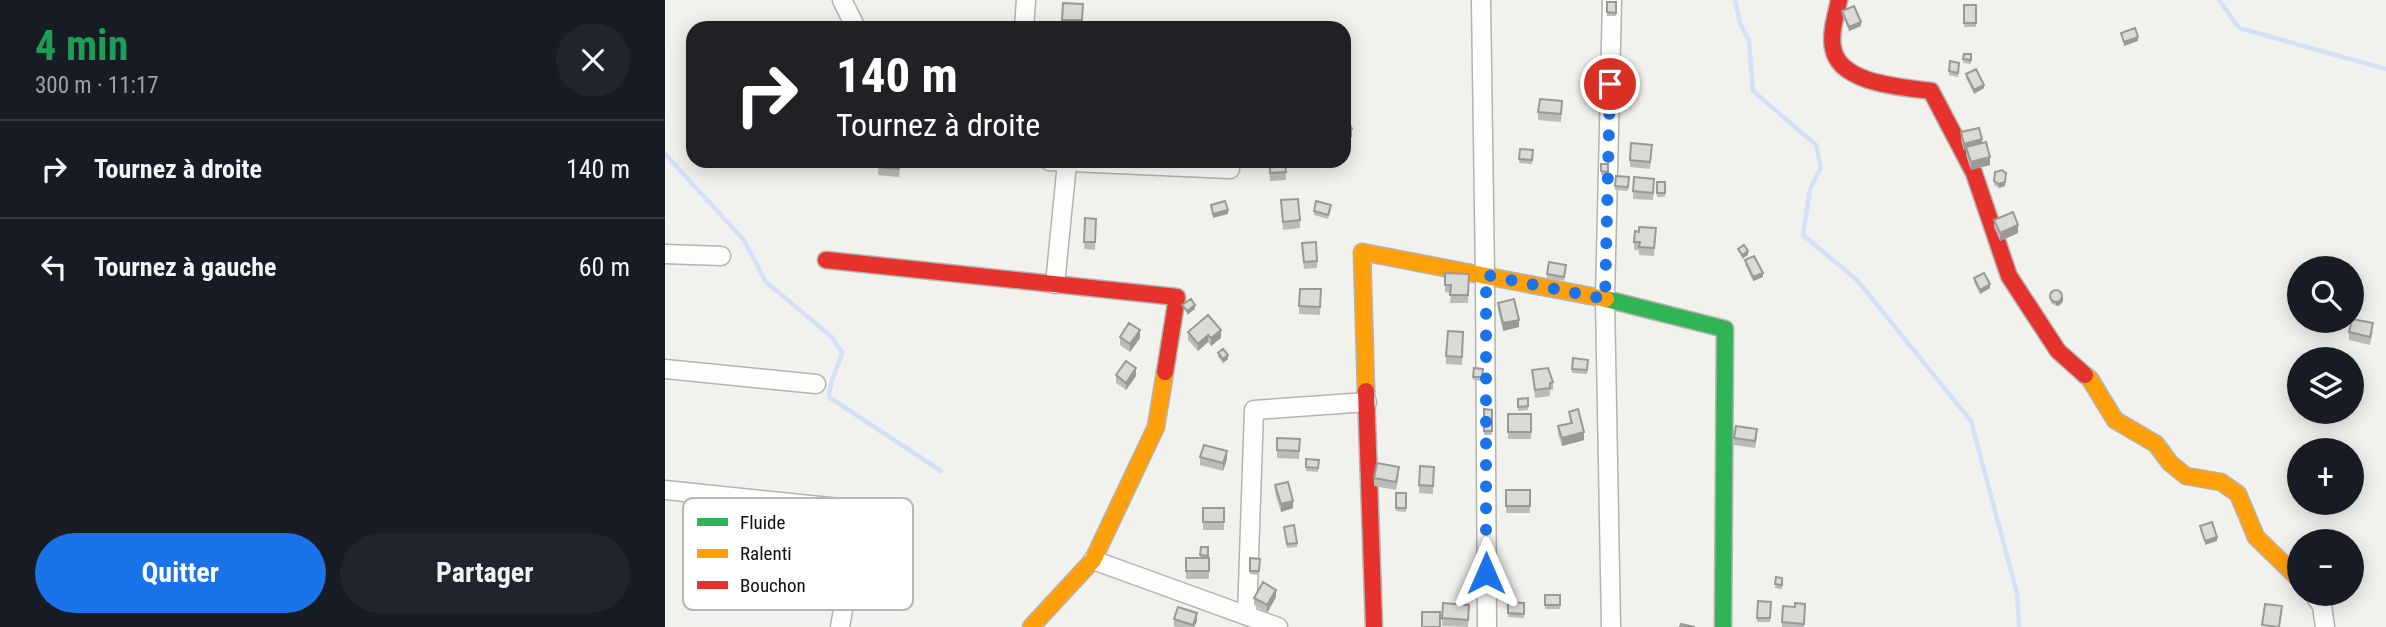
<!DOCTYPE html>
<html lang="fr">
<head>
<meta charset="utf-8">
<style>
	:root { --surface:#171b24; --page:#20242c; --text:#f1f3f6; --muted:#9ea1a6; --line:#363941; --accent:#1a73e8 }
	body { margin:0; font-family:"Roboto Condensed",sans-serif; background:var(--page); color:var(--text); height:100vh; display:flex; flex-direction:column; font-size:26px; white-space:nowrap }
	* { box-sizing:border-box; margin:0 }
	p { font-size:23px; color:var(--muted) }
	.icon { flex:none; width:38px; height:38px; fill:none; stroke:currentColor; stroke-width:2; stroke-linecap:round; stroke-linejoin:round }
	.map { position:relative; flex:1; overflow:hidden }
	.details { display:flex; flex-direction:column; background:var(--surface); width:665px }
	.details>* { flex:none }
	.banner { position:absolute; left:21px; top:21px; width:665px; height:147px; border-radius:21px; box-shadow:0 4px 18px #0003; background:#202124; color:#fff; overflow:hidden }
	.controls { position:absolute; left:1622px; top:256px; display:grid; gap:14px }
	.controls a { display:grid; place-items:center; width:77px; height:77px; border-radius:50%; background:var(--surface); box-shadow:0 4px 18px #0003; font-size:35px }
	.pin { position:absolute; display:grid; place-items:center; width:60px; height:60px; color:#fff; margin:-30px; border:4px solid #fff; border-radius:50%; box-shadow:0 2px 7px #0007 }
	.me { position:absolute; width:77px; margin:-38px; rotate:0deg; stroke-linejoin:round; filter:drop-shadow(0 0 5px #0008) }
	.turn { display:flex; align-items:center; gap:24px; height:147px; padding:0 35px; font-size:32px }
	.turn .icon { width:91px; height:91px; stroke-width:2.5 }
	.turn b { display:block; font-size:49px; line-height:60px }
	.round { display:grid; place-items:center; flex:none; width:74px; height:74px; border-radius:37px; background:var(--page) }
	.headline { display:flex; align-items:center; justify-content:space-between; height:119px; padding:0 35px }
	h1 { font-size:42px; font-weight:700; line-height:52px; color:#1e9e55 }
	.primary-button { display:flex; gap:14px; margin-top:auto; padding:14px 35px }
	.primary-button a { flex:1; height:80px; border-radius:42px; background:var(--accent); color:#fff; font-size:28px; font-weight:700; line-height:80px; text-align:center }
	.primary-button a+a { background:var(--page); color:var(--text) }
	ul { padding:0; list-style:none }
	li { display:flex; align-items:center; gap:21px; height:98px; padding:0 35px; border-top:2px solid var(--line) }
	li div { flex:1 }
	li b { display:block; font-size:26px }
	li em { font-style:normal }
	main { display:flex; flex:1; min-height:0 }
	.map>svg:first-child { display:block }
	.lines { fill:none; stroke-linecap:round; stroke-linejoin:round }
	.stream { stroke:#d3e0f6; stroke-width:4.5 }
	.street-casing { stroke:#b4b3b0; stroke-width:21 }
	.fast-casing { stroke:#b4b3b0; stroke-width:19 }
	.slow-casing { stroke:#b4b3b0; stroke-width:19 }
	.jam-casing { stroke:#b4b3b0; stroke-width:19 }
	.street { stroke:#fdfdfc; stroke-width:18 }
	.fast { stroke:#30b455; stroke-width:16 }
	.slow { stroke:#ff9f0a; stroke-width:16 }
	.jam { stroke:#e5322d; stroke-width:16 }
	.wall { fill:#bbbbb9 }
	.shaded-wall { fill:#999996 }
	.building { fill:#dadad7; stroke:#999996; stroke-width:2 }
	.route { stroke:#1a73e8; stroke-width:12; stroke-dasharray:0 21.6 }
	.key { fill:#fff; stroke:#b7b7b6; stroke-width:2 }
	.key-label { font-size:19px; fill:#0f0f0d }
</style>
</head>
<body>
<main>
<section class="details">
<div class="headline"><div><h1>4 min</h1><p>300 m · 11:17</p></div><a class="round"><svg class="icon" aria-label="close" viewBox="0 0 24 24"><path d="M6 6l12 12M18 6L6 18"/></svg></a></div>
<ul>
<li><svg class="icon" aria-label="right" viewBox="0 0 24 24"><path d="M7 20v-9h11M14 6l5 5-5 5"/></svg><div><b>Tournez à droite</b></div><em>140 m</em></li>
<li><svg class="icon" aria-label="left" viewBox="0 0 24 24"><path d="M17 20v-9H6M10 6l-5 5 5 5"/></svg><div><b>Tournez à gauche</b></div><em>60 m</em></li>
</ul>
<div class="primary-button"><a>Quitter</a><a>Partager</a></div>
</section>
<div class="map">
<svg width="1721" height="627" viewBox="0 0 1721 627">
	<rect width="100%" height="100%" fill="#f1f1ed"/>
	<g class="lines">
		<!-- stream -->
		<path class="stream" d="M1070,0l5,23 9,18 4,50 63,54 5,23 -11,21 -7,46 54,45 114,141 46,172 2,34
			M1554,0l20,28 147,41
			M0,154l79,86 22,42 67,56 9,15c-4,15 -13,28 -13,44l112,74"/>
		<!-- street casing -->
		<g class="street-casing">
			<path id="street" d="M177,0l14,28
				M816,0l4,275 2,352
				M359,28l2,-28
				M384,161l181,8
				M0,254l56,2
				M390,284l12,-121
				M0,369l151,15
				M0,490l184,19 -3,83 -6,35
				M428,560l185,67
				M1648,593l9,13 3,21
				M582,616l7,-206 113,-8
				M946,627l-6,-328 7,-299"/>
		</g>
		<!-- fast casing -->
		<g class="fast-casing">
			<path id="fast" d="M941,299l119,30 -2,298"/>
		</g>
		<!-- slow casing -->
		<g class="slow-casing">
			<path id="slow" d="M1420,375l5,4 25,41 41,24 14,19 16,13 35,6 17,12 18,43 43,42
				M701,391l-4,-139 244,47
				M366,627l62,-67 63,-133 9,-55"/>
		</g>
		<!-- jam casing -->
		<g class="jam-casing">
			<path id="jam" d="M1174,0c-3,16 -9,32 -6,48 6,36 69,39 98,43l43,82 35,103 49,75 27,24
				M161,260l351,37 -12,75
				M701,391l8,236"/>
		</g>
		<!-- street -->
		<use href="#street" class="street"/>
		<!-- fast -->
		<use href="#fast" class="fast"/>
		<!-- slow -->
		<use href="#slow" class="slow"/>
		<!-- jam -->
		<use href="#jam" class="jam"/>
	</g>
	<!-- wall -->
	<path class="wall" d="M942,2h9v14h-9z
		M398,3l20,1 -1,24 -20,-1z
		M1299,5h12v22h-12z
		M1177,11l19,15 -12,5 -7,-16z
		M1299,54h7v10l-8,-1z
		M1294,63l-1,14 -9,-2v-4z
		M1301,74l18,14 -10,6 -8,-16z
		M897,108l-1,14 -23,-2v-8z
		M1296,132l21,11 8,22 -19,5 -5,-15v-5l-2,1 -3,-11z
		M855,149l13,1 -1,14 -13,-1z
		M987,152l-2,17 -20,-2v-7z
		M214,161l21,5 -1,11 -21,-2z
		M604,161h16l1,19 -16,1z
		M936,164h7v12l-7,-1z
		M1330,172l10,14 -6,2 -5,-3z
		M951,176l13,1 -1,14 -13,-1z
		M992,182h8v15h-8z
		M989,187l-1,13 -20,-1v-8z
		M616,200l19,20v8l-17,2z
		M666,209l-3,10 -14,-4v-4z
		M420,218l11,1 -1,31 -11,-1z
		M1329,220l24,13 -18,8 -6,-14z
		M991,236l-2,20 -15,-1v-5h-5v-8z
		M637,251l15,10v7l-13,1z
		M1080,260l18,17 -10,4 -8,-17z
		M901,269l-2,12 -17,-3v-4z
		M780,273l24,1 -1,29h-18l1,-10 -6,-1z
		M1309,278l16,10 -10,6 -6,-12z
		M635,289h21l-1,26 -21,-1z
		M1385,295l13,6 -3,4 -4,1 -5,-3z
		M833,303l21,24 -16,4 -5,-21z
		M1708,331l-3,14 -21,-5v-8z
		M523,332l33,6 -10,8 -3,-4 -10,9 -10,-11z
		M798,332l-1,33 -16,-1v-8z
		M455,337l20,1 -10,14 -10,-7z
		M553,353l10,6 -5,4 -5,-6z
		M923,360l-1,14 -15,-1v-4z
		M809,368l9,5 -1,8 -9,-1z
		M867,370l21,12v8h-3v6l-15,2z
		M451,375l20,1 -10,14 -10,-7z
		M863,398v12l-10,1v-12z
		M819,409l8,1v25h-8z
		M904,412l15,28 -22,6 -4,-12v-8l12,-3z
		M843,414h23v25h-23z
		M1092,437l-2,11 -21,-3v-7z
		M612,438l23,1 -1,20 -22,-1z
		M535,457l27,2 -4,12 -23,-6z
		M641,459l13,1 -1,12 -12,-1z
		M755,466l14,1 -1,27 -14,-1z
		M734,475l-3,15 -22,-4v-8z
		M610,485l18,23 -12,4 -6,-19z
		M841,490h24v23h-24z
		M731,493h10v19l-10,-1z
		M538,508h21v22h-21z
		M619,527l13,16v4l-10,1z
		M536,547h7l1,32h-23v-21h14z
		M585,558l10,1 -1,16 -9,-1z
		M1111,577l6,1v11l-7,-1z
		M880,595h15v14h-15z
		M611,597l-9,16 -13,-8v-7z
		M1093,601l13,1 -1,20h-13z
		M843,602l16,1v15l-16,-1z
		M1118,606l22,6 -1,15h-22z
		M804,613l-1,14 -26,-1v-8z
		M509,619l23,2 -3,6h-18l-2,-1z"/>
	<!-- shaded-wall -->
	<path class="shaded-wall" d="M1196,22v4l-12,5v-4z
		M1473,37v4l-14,5v-4z
		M1319,85v3l-10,6v-4z
		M687,129v8l-8,5v-8z
		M1317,139v7l-16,1v3l-2,1v-7z
		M1325,157v8l-19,5v-8z
		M656,161h8l-11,6v-4z
		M1341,173l-1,13 -6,2v-4z
		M563,210v4l-15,4v-4z
		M1353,225v8l-18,8v-8z
		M1083,251v4l-6,4v-4z
		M1098,273v4l-10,4v-4z
		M1325,284v4l-10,6v-4z
		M1398,297v4l-3,4 -4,1v-4z
		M530,305v4l-8,6v-4z
		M854,320v7l-16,4v-8z
		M475,330v8l-10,14v-8z
		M556,330v8l-10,8v-8z
		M543,335v7l-10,9v-7z
		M563,355v4l-5,4v-4z
		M471,368v8l-10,14v-7z
		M919,432v8l-22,6v-8z
		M562,451v8l-4,12v-8z
		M628,501v7l-12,4v-8z
		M1552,537v4l-12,4v-4z
		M611,590v7l-9,16v-8z
		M532,613v8l-3,6h-1z"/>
	<!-- building -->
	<path class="building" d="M942,2h9v11l-9,-1z
		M398,3l20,1 -1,16h-20z
		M1299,5h12v18h-12z
		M1189,6l7,16 -12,5 -7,-16z
		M452,26v2h-26v-1z
		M1470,28l3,9 -14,5 -3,-9z
		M1299,54h7v6l-8,-1z
		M1285,61l9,2 -1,10 -9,-2z
		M1311,69l8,16 -10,5 -8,-16z
		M875,99l22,2 -1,13 -23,-2z
		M682,119l5,10 -8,5v-14z
		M1314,128l3,11 -18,5 -3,-12z
		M1321,142l4,15 -19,5 -5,-15z
		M966,143l21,2 -2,17 -20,-2z
		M855,149l13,1 -1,10 -13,-1z
		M214,161h21l-1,8 -21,-2z
		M605,161h15l1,11 -16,1z
		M936,164h7v8l-7,-1z
		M1337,170l4,3 -1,9 -6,2 -5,-3 1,-9z
		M951,176l13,1 -1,10 -13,-1z
		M969,177l20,2 -1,14 -20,-2z
		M992,182h8v11h-8z
		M633,199l2,21 -17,2 -2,-22z
		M560,201l3,9 -15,4 -2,-9z
		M651,201l15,4 -3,10 -14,-4z
		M1348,212l5,13 -18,8 -6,-13z
		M420,218l11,1 -1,23h-11z
		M974,227l17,1 -2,20 -15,-1 1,-5h-6l1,-11 4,1z
		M651,242l1,19 -13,1 -2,-19z
		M1079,245l4,6 -6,4 -4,-6z
		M1089,256l9,17 -10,4 -8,-17z
		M884,262l17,3 -2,12 -17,-3z
		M780,273l24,1 -1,21h-18l1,-10h-6z
		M1319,273l6,11 -10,6 -6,-12z
		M635,289h21l-1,18 -21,-1z
		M1385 296a6 6 0 1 1 12 0a6 6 0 1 1-12 0Z
		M526,299l4,6 -8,6 -5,-6z
		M849,299l5,21 -16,3 -5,-20z
		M543,315l13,15 -10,8 -3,-3 -10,9 -10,-12z
		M1687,319l21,4 -3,14 -21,-5z
		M464,323l11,7 -10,14 -10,-7z
		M783,331l15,1 -1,25 -16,-1z
		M558,349l5,6 -5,4 -5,-6z
		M908,358l15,2 -1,10 -15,-1z
		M461,361l10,7 -10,15 -10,-8z
		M809,368l9,1 -1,8h-9z
		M883,368l5,14 -3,1v5l-15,2 -3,-20z
		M863,398v8l-10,1v-8z
		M819,409l8,1v21h-8z
		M913,409l6,23 -22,6 -4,-12 14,-3 -3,-11z
		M843,414h23v18h-23z
		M1071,426l21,3 -2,12 -21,-3z
		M612,438l23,1 -1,12 -22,-1z
		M539,445l23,6 -4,12 -23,-6z
		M641,459l13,1 -1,8 -12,-1z
		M712,463l22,4 -3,15 -22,-4z
		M755,466l14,1 -1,19 -14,-1z
		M623,482l5,19 -12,3 -6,-19z
		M841,490h24v16h-24z
		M731,493h10v15h-10z
		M538,508h21v14h-21z
		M1547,522l5,15 -12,4 -5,-15z
		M629,525l3,18 -10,1 -3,-17z
		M536,547h7v9l-8,-1z
		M521,558h23v13h-23z
		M585,558l10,1 -1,12h-9z
		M1111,577l6,1v7l-7,-1z
		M598,582l13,8 -9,15 -13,-7z
		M880,595h15v10h-15z
		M1093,601l13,1 -1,16h-13z
		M843,602l16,1v11l-16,-1z
		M778,603l26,2 -1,15 -26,-2z
		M1130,603l10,1 -1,20 -22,-2 1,-16 12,1z
		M1600,604l17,2 -3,21 -17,-2z
		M513,607l19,6 -4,12 -19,-6z
		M757,612h18v15h-18z
		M1016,624l14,3h-15z"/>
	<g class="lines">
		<!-- route -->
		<path class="route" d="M821,573v-298l119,24 5,-215"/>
	</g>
	<!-- legend -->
	<rect x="18" y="498" width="230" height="112" rx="10" class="key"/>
	<rect x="32" y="518" width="31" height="8" fill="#30b455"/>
	<rect x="32" y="549" width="31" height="9" fill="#ff9f0a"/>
	<rect x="32" y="581" width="31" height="8" fill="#e5322d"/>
	<g class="key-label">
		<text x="75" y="529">Fluide</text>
		<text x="75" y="560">Ralenti</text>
		<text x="75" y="592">Bouchon</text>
	</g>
</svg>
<div class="controls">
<a><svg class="icon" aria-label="search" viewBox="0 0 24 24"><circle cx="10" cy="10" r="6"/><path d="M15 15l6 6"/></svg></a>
<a><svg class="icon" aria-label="layers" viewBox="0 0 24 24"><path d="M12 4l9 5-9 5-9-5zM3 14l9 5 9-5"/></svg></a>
<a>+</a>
<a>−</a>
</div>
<div class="pin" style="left:945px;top:84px;background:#d93025"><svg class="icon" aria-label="arrive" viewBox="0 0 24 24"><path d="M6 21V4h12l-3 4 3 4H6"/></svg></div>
<svg class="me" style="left:821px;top:573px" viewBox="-20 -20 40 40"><path d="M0-17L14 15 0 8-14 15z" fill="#1a73e8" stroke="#fff" stroke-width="4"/></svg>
<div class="banner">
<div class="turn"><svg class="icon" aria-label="right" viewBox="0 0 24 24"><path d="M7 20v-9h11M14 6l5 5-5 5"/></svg><div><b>140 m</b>Tournez à droite</div></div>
</div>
</div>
</main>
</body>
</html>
